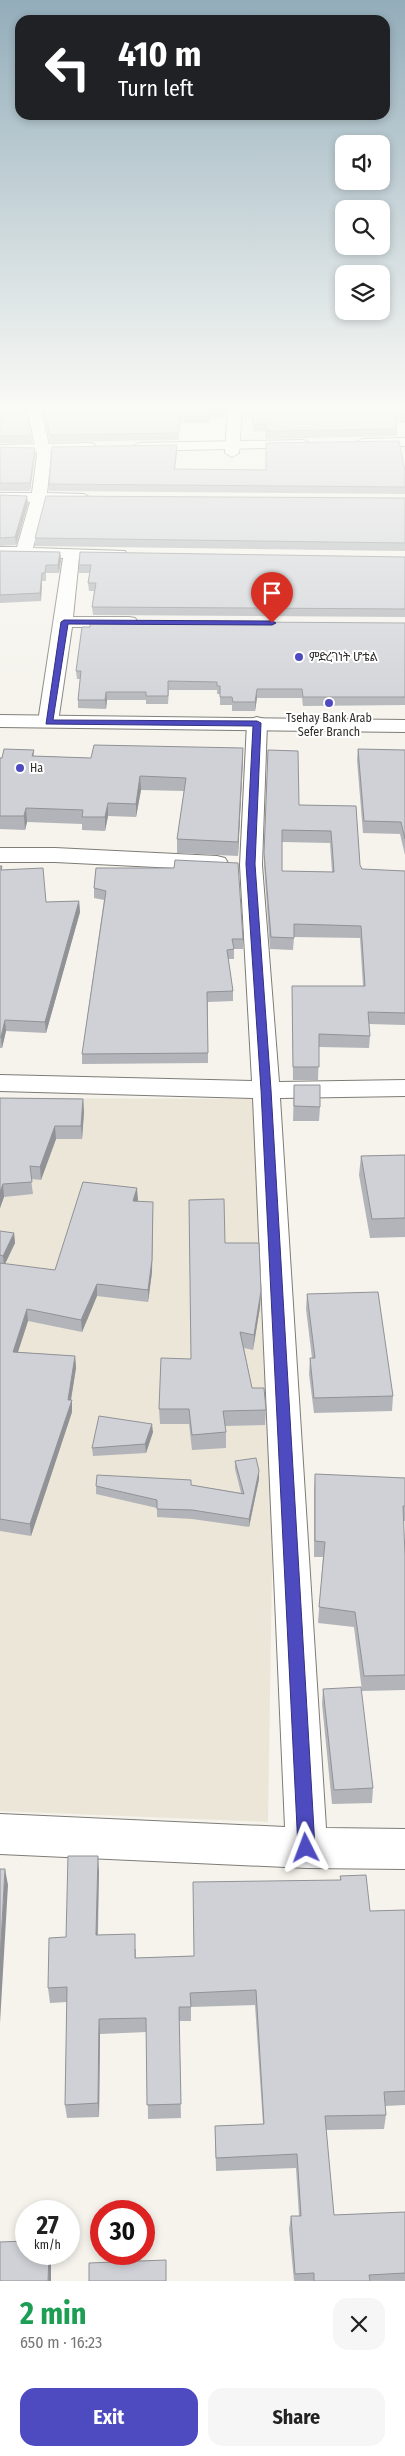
<!DOCTYPE html>
<html lang="en">
<head>
<meta charset="utf-8">
<style>
	:root { --surface:#fff; --page:#f6f6f6; --text:#222; --muted:#767676; --accent:#4e4bc1 }
	body { margin:0; font-family:"Fira Sans Condensed","Noto Sans Ethiopic",sans-serif; background:var(--page); color:var(--text); height:100vh; display:flex; flex-direction:column; font-size:19px; white-space:nowrap }
	* { box-sizing:border-box; margin:0 }
	p { font-size:16px; color:var(--muted) }
	.icon { flex:none; width:28px; height:28px; fill:none; stroke:currentColor; stroke-width:2; stroke-linecap:round; stroke-linejoin:round }
	.map { position:relative; height:2281px; overflow:hidden }
	.drawer { display:flex; flex-direction:column; background:var(--surface); flex:1 }
	.drawer>* { flex:none }
	.top-card { position:absolute; left:15px; top:15px; width:375px; height:105px; border-radius:15px; box-shadow:0 2px 8px #0003; background:#202124; color:#fff; overflow:hidden }
	.controls { position:absolute; left:335px; top:135px; display:grid; gap:10px }
	.controls a { display:grid; place-items:center; width:55px; height:55px; border-radius:10px; background:var(--surface); box-shadow:0 2px 8px #0003; font-size:25px }
	.speed { position:absolute; left:15px; top:2200px; display:flex; gap:10px; font-size:25px; font-weight:700; text-align:center }
	.speed>* { display:grid; place-content:center; width:65px; height:65px; border-radius:50%; background:var(--surface); box-shadow:0 2px 8px #0003; line-height:1 }
	.speed small { font-size:12px; font-weight:400 }
	.speed .limit { border:8px solid #d22; background:#fff; color:#111 }
	.pin { position:absolute; display:grid; place-items:center; width:42px; height:42px; color:#fff; margin:-51px -21px; border-radius:50% 50% 50% 0; rotate:-45deg; box-shadow:0 0 5px #0007 }
	.pin .icon { rotate:45deg }
	.me { position:absolute; width:55px; margin:-28px; rotate:357deg; stroke-linejoin:round; filter:drop-shadow(0 0 4px #0008) }
	.turn { display:flex; align-items:center; gap:18px; height:105px; padding:0 20px; font-size:22px }
	.turn .icon { width:65px; height:65px; stroke-width:2.5 }
	.turn b { display:block; font-size:35px; line-height:42px }
	.round { display:grid; place-items:center; flex:none; width:52px; height:52px; border-radius:15px; background:var(--page) }
	.head { display:flex; align-items:center; justify-content:space-between; height:85px; padding:0 20px }
	h1 { font-size:30px; font-weight:700; line-height:38px; color:#1e9e55 }
	.primary-button { display:flex; gap:10px; margin-top:auto; padding:10px 20px }
	.primary-button a { flex:1; height:58px; border-radius:15px; background:var(--accent); color:#fff; font-size:20px; font-weight:700; line-height:58px; text-align:center }
	.primary-button a+a { background:var(--page); color:var(--text) }
	.map>svg:first-child { display:block }
	.built { fill:#ebe6d8 }
	.lines { fill:none; stroke-linecap:round; stroke-linejoin:round }
	.street-casing { stroke:#7e7c76; stroke-width:2 }
	.secondary-casing { stroke:#7e7c76; stroke-width:2 }
	.street { fill:#fff; fill-rule:evenodd }
	.secondary { fill:#fff; fill-rule:evenodd }
	.wall { fill:#b2b4b9; fill-rule:evenodd }
	.shaded-wall { fill:#919296 }
	.building { fill:#cfd1d7; stroke:#919296; fill-rule:evenodd }
	.route { fill:#4e4bc1; stroke:#33317d }
	.poi-dot { fill:#4e4bc1; stroke:#fff; stroke-width:2 }
	.labels { text-anchor:middle; dominant-baseline:central; stroke-width:4; stroke-linejoin:round; paint-order:stroke }
	.far-poi-label { font-size:12px; fill:#302f2c; stroke:#fff; text-anchor:start }
</style>
</head>
<body>
<div class="map">
<svg width="405" height="2281" viewBox="0 0 405 2281">
	<rect width="100%" height="100%" fill="#f5f3ec"/>
	<!-- built -->
	<path class="built" d="M0,1098l263,1 11,344 -6,379 -268,-11z"/>
	<g class="lines">
		<!-- street casing -->
		<g class="street-casing">
			<path id="street" d="M27,408h14l10,47 -4,38 37,1 7,4 -7,4h-39l-12,46 92,3 2,3 -8,5 -40,-1 -6,59h56l6,1 3,4 -3,4 -6,1h-57l-14,95 -3,4h-14l-3,-4 25,-164 -63,-1v-10h17l13,-45 -30,-1v-8h32l5,-38z
				M228,408h14l-3,45 -7,4 -7,-4z
				M257,717l7,2 3,4 -5,142 17,217 126,-2v16l-125,2 46,730 79,1v40l-98,-1 -307,-14v-40l285,13 -32,-729 -253,-7v-16l252,6 -12,-216 7,-142 3,-4z
				M0,848h55l162,8 8,2 3,5 -3,5 -8,2 -162,-8h-55z"/>
		</g>
		<!-- secondary casing -->
		<g class="secondary-casing">
			<path id="secondary" d="M405,438v8l-43,1 -7,-4 7,-4z
				M304,440l7,4 -2,3 -170,4 -7,-4 7,-4z
				M89,443l5,1 2,3 -2,3 -94,3v-8z
				M0,715l405,5v12l-405,-5z"/>
		</g>
		<!-- street -->
		<use href="#street" class="street"/>
		<!-- secondary -->
		<use href="#secondary" class="secondary"/>
	</g>
	<!-- wall -->
	<path class="wall" d="M0,408l32,27v8h-32z
		M43,408h185l-3,9 -16,1v5h-29l-2,17 -128,2z
		M243,408l162,4v11h-9l1,6v7l-132,3v-8l-11,1 -3,-15h-8z
		M0,447l35,8 -5,36h-30z
		M177,452l-2,17 230,2v23l-356,-3v-7z
		M0,495l27,1 1,8 -12,41 -16,1z
		M405,498v53l-370,-5v-8z
		M0,551l60,1 1,8 -2,13h-13v8h-4l-1,20 -41,2z
		M405,557v60l-312,-2 -1,-8 2,-16h-5l-1,-8 2,-10h-11v-8z
		M405,623v82l-102,1 -1,-8h-45l-2,13h-23v-6h-12v-11h-3v-4h-48l-1,14h-22v-4h-39l-1,9 -28,-1v-8l2,-21h-3l-1,-8z
		M243,748l-5,108 -61,-3v-14l7,-48 -43,-1 -5,27 -28,-1 -3,15 -23,-1v-6l-55,-2 -2,8 -25,-1v-71l34,-8v6l57,2z
		M358,749l47,1v105l-5,-21 -37,-1 -6,-73z
		M268,750l31,55 57,1 4,59 2,4 43,2v154l-36,-1 1,12 -1,12 -50,-1 -1,33h-25l-1,-94h71l-3,-48 -66,-1 -1,13 -23,-1 -6,-84zM282,842l48,1 2,29 -50,-1z
		M0,866h2v4l44,32 33,-1 1,11 -34,121 -40,-2 -4,17h-2z
		M96,868l147,71v10h-9v10h-6l5,32v10l-25,1v61l-126,1v-10l22,-154 -10,-2v-10z
		M294,1085l26,22 -1,14h-26z
		M0,1098l83,1 1,13 -2,27h-26l-15,41 -10,-1 2,15 -29,3 -4,11z
		M405,1155v82l-35,1 -11,-63 2,-19z
		M137,1188v14l16,12 -1,58 -4,30 -51,-6 -15,36 -54,-11 -10,31 57,4 1,12 -5,32h1v12l-41,124 -31,-5v-300l14,2 1,10 -10,21 50,6z
		M225,1243l36,48 -1,16 -7,43 -9,-2 8,40 14,22 -1,15 -40,1 1,6v16l-34,2 -3,-26h-29l-1,-15 32,-50z
		M307,1294l86,102 -1,15 -78,2 -5,-39 1,-16h2l-6,-49z
		M153,1432l-7,21 -53,3 -1,-8z
		M235,1461l24,18 -10,48 -57,-8 -35,-2v-9l-61,-14v-8l95,-1 50,8 -6,-24z
		M315,1474l90,4v43h-2l2,34v135l-43,1 -8,-64 -36,-4 5,-66h-9v-67z
		M323,1689l50,99 -1,15 -40,1 -10,-100z
		M99,1871l-1,64 38,14v9l58,-2 146,-76v-4l30,35 35,-1v195l-20,1 1,9 -2,14 -58,1 8,85 71,-3v69h-111l-5,-52 2,-13h8l-3,-48 -80,3 -1,-45 48,-2 -8,-119 -64,2v14h-12l2,97 -33,1 -1,-87 -47,2 -1,83 -32,1 -2,-13 2,-103 -17,1 -2,-15 18,-51z"/>
	<!-- shaded-wall -->
	<path class="shaded-wall" d="M180,416v7l-2,17v-7z
		M177,445v7l-3,24v-7z
		M35,448v7l-5,36v-8z
		M27,496l1,8 -12,41 -1,-8z
		M60,552l1,8 -2,13 -1,-8z
		M42,573v8l-1,20 -1,-8z
		M257,689v9l-2,13v-9z
		M106,692l1,8 -1,9 -1,-9z
		M243,748v13l-5,95v-14z
		M140,776l1,14 -5,27v-13z
		M108,803v13l-3,15v-14z
		M26,808l1,14 -2,8 -1,-14z
		M79,901l1,11 -34,121 -1,-11z
		M5,1020l1,11 -4,17 -1,-11z
		M83,1099l1,13 -2,27 -1,-13z
		M55,1126l1,13 -15,41 -1,-13z
		M3,1184l1,13 -4,11v-16z
		M137,1188l1,12 -4,13 -1,-12z
		M153,1202l-1,70 -4,30v-12z
		M14,1233l1,10 -11,23 -1,-10z
		M97,1284v12l-15,36 -1,-12z
		M261,1291l-1,16 -7,43 1,-15z
		M27,1309l1,12 -14,43 -1,-12z
		M75,1356l1,12 -6,37 2,-5v12l-41,124 -1,-12 38,-124z
		M152,1424l1,8 -7,21 -1,-9z
		M259,1471v8l-10,48v-8z
		M98,1856l1,15 -2,79 -1,-15z
		M5,1869l3,16 -8,138v-63z
		M99,2019l1,15 -1,83 -1,-14z
		M49,2254h2v27h-3z"/>
	<!-- building -->
	<path class="building" d="M0,408h26l6,27 -32,1z
		M44,408h182v2l-17,1v5h-29l-2,17 -128,2z
		M243,408h161l1,4v4h-11l3,13 -131,2v-7h-12l-3,-14h-8z
		M399,441l6,30v16l-356,-3 3,-37 125,-2 -3,24 92,1v-27z
		M0,447l35,1 -5,35h-30z
		M0,495l27,1 -12,41 -15,1z
		M46,496l359,2v45l-370,-5z
		M0,551l60,1 -2,13h-12l-1,8h-3l-2,20 -40,2z
		M80,552l325,5v52l-313,-2 4,-24h-8l3,-18h-12z
		M90,621l315,2v74h-102l-1,-8h-45l-2,13h-22l-1,-5h-12v-11h-3v-4l-49,-1v15h-22v-4h-40l-1,8h-27l3,-29h-5l6,-44h8z
		M94,745l149,3 -5,94 -61,-3 9,-61 -46,-2 -4,28 -28,-1 -3,14h-23l1,-7 -57,-2 -2,8h-24v-58h2l2,-9 30,1 -2,6 59,2z
		M358,749l47,1v89l-4,-17 -37,-1z
		M268,750l30,1 1,54 57,1 4,59 2,4 43,2v142l-37,-1 2,24 -51,-2v33h-26l-1,-81h73l-4,-60 -67,-2v14l-23,-1 -7,-84zM282,830l49,1 3,41 -52,-1z
		M175,860l63,3 5,76h-11l2,10 -7,1 6,41 -26,1 1,61 -126,1 24,-163 -12,-3 2,-20h78z
		M0,866h2l-1,4 42,-2 3,34 33,-1 -34,121 -40,-2 -4,17h-1z
		M294,1085h26v22l-26,-1z
		M0,1098l83,1 -2,27h-26l-15,41 -10,-1 2,16 -29,2 -3,8z
		M405,1155v63l-33,1 -11,-63z
		M83,1182l54,6 -4,13 20,1 -1,58 -4,30 -51,-6 -16,36 -54,-11 -14,43 62,4 -7,44h4l-42,124 -30,-5v-256l55,7z
		M224,1199l1,44h34l2,48 -7,44 -14,-3 12,56h12l2,22 -43,1 3,21 -34,3 -3,-26h-30l2,-51 30,1 -2,-159z
		M0,1231l14,2 -11,23 -3,-1z
		M378,1292l15,104 -79,2 -4,-40h5l-8,-64z
		M99,1416l53,8 -7,20 -53,4z
		M256,1458l3,13 -10,48 -57,-9 -35,-1v-9l-61,-14 1,-11 94,5v5l53,9 -9,-33z
		M315,1474l90,4v28h-2l2,49v120l-41,1 -9,-64 -36,-5 6,-65 -10,-1z
		M361,1687l12,101 -39,2 -11,-101z
		M68,1856h30l-2,79 39,-1v24l59,-2 -1,-74 148,-2 -1,-4 26,-1 4,36 35,-1v181l-21,1 2,23 -61,1 9,99 71,-3v61l-36,2 1,6h-56v-8l-19,1 -4,-58h10l-4,-62 -81,4 -1,-32 49,-2 -8,-134 -66,3 1,14h-12l2,97 -34,1 -1,-87 -47,1 -1,84 -33,2 2,-118 -19,1 1,-50 17,-1z
		M0,1869h5l-5,91z
		M26,2241v13h23l-1,27h-48v-39z
		M166,2260v21h-77v-18z"/>
	<!-- sky -->
	<linearGradient id="sky" x2="0" y2="1"><stop stop-color="#93adba"/><stop offset="0.56" stop-color="#fafaf6"/><stop offset="1" stop-color="#fafaf6" stop-opacity="0"/></linearGradient>
	<rect width="405" height="728" fill="url(#sky)"/>
	<!-- route -->
	<path class="route" d="M64,620l208,1 4,2 -4,2 -204,-1 -15,96 204,1 4,2 -6,141 16,226 44,758 -2,5 -7,3 -6,-3 -2,-5 -37,-758 -15,-226 7,-138 -207,-2 15,-102z"/>
	<!-- markers -->
	<g class="poi-dot">
		<circle cx="299" cy="657" r="5"/>
		<circle cx="329" cy="703" r="5"/>
		<circle cx="20" cy="768" r="5"/>
	</g>
	<g class="labels">
		<!-- far-poi labels -->
		<g class="far-poi-label">
			<text x="309" y="657">ምድረገነት ሆቴል</text>
			<text x="329" y="718" text-anchor="middle">Tsehay Bank Arab<tspan x="329" dy="14">Sefer Branch</tspan></text>
			<text x="30" y="768">Ha</text>
		</g>
	</g>
</svg>
<div class="controls">
<a><svg class="icon" aria-label="sound" viewBox="0 0 24 24"><path d="M4 9h4l5-4v14l-5-4H4zM17 9q2 3 0 6"/></svg></a>
<a><svg class="icon" aria-label="search" viewBox="0 0 24 24"><circle cx="10" cy="10" r="6"/><path d="M15 15l6 6"/></svg></a>
<a><svg class="icon" aria-label="layers" viewBox="0 0 24 24"><path d="M12 4l9 5-9 5-9-5zM3 14l9 5 9-5"/></svg></a>
</div>
<div class="speed"><div>27<small>km/h</small></div><div class="limit">30</div></div>
<div class="pin" style="left:272px;top:623px;background:#d93025"><svg class="icon" aria-label="arrive" viewBox="0 0 24 24"><path d="M6 21V4h12l-3 4 3 4H6"/></svg></div>
<svg class="me" style="left:306px;top:1848px" viewBox="-20 -20 40 40"><path d="M0-17L14 15 0 8-14 15z" fill="#4e4bc1" stroke="#fff" stroke-width="4"/></svg>
<div class="top-card">
<div class="turn"><svg class="icon" aria-label="left" viewBox="0 0 24 24"><path d="M17 20v-9H6M10 6l-5 5 5 5"/></svg><div><b>410 m</b>Turn left</div></div>
</div>
</div>
<section class="drawer">
<div class="head"><div><h1>2 min</h1><p>650 m · 16:23</p></div><a class="round"><svg class="icon" aria-label="close" viewBox="0 0 24 24"><path d="M6 6l12 12M18 6L6 18"/></svg></a></div>
<div class="primary-button"><a>Exit</a><a>Share</a></div>
</section>
</body>
</html>
